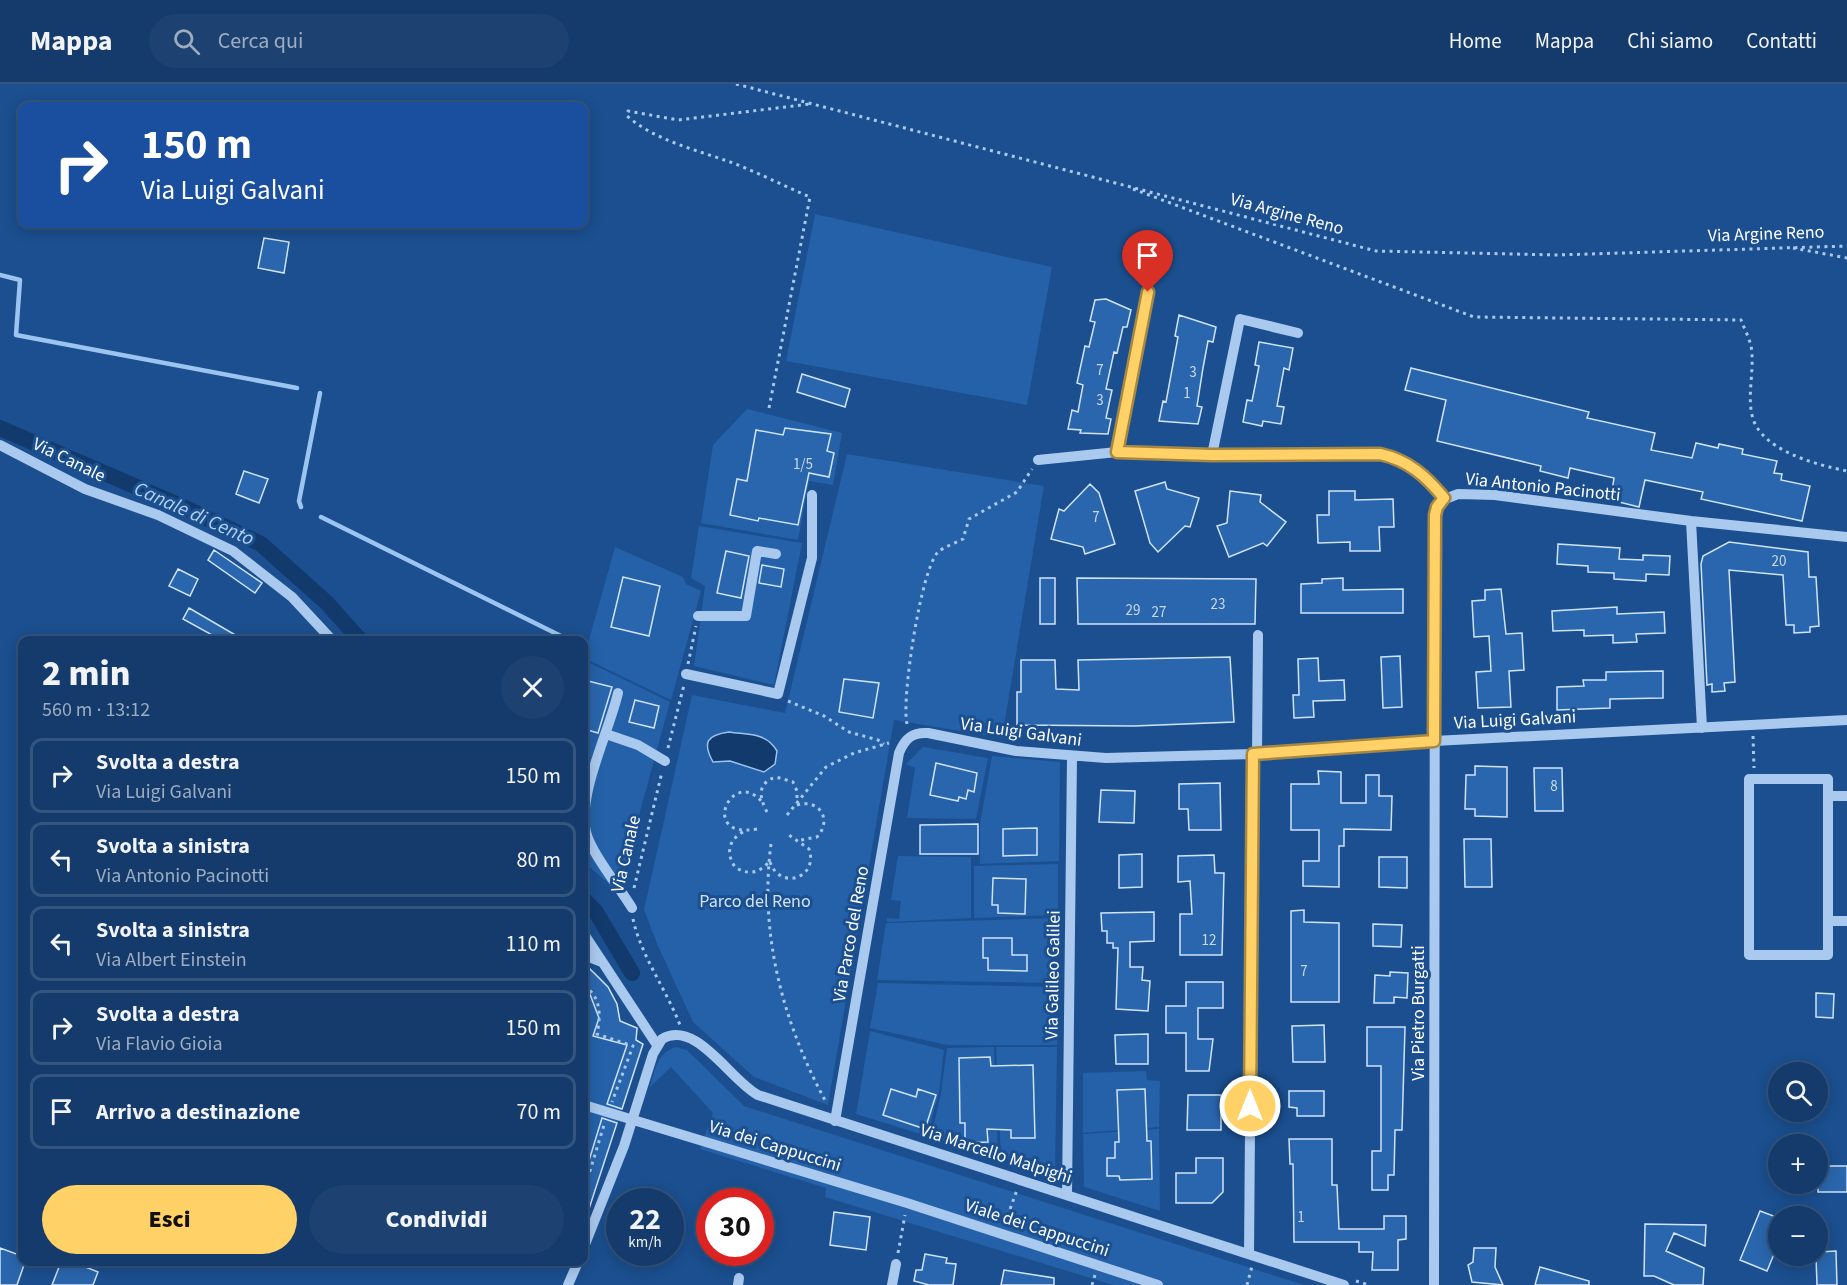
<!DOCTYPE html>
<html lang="it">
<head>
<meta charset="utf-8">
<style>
	:root { --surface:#143b6b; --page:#1d4271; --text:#f1f3f6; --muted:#9dadc1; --line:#33557e; --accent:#ffd166 }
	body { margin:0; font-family:"Source Sans 3",sans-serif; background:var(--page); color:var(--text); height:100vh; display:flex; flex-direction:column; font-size:22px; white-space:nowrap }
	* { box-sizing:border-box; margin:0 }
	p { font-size:20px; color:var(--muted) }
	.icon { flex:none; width:33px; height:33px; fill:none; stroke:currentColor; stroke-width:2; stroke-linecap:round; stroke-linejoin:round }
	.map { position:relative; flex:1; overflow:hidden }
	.side { position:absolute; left:18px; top:552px; width:570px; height:630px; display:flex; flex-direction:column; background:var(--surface); border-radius:12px; box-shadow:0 3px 15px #0003,0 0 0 2px var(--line) }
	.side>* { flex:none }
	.hud { position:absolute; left:18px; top:18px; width:570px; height:126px; border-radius:12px; box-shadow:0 3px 15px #0003,0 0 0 2px var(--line); background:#1a4fa0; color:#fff; overflow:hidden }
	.controls { position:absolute; left:1768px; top:978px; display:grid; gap:12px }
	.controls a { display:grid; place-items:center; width:60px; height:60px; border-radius:50%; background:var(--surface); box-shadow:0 3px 15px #0003,0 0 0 2px var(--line); font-size:30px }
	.speed { position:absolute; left:606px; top:1104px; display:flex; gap:12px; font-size:30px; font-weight:700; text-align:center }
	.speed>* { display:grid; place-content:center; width:78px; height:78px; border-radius:50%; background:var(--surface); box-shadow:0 3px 15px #0003,0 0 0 2px var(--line); line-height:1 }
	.speed small { font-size:15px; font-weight:400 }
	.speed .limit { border:9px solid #d22; background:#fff; color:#111 }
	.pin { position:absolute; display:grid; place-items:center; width:51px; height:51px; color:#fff; margin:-62px -26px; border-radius:50% 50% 50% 0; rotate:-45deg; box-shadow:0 0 6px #0007 }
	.pin .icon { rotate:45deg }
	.me { position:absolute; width:66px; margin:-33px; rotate:0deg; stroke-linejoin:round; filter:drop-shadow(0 0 4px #0008) }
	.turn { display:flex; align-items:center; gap:21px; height:126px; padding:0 24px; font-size:27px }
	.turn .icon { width:78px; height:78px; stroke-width:2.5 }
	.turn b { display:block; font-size:42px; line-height:51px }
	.round { display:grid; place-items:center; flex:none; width:63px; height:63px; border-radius:32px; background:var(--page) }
	.headline { display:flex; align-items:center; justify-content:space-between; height:102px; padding:0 24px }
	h1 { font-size:36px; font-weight:800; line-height:45px }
	.primary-button { display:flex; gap:12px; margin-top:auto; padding:12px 24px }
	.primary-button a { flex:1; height:69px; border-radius:36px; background:var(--accent); color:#111; font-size:24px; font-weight:800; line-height:69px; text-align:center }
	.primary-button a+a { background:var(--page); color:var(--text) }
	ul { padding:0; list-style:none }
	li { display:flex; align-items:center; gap:18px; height:75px; margin:0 12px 9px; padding:0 12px; border:3px solid var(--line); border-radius:12px }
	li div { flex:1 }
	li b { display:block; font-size:22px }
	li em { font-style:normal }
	header { display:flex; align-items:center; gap:36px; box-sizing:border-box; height:84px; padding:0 30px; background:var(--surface); border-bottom:2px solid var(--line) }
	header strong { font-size:28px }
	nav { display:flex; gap:33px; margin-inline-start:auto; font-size:21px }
	.search { width:420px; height:54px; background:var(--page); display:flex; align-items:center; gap:15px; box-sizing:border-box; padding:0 21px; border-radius:33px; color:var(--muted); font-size:22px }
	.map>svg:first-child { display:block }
	.green { fill:#2461a8 }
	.water { fill:#123a6d; stroke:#9cc4f0; stroke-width:1.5 }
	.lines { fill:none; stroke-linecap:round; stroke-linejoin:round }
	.stream { stroke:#9cc4f0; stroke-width:4.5 }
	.canal { stroke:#123a6d; stroke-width:16 }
	.building { fill:#2a66ad; stroke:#cfe3fa; stroke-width:1.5 }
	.path { stroke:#a9c9ee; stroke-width:3; stroke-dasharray:3 4.5; stroke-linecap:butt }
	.minor { stroke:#a9c9ee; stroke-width:10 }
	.route-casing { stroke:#a68842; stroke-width:15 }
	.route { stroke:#ffd166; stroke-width:10 }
	.labels { text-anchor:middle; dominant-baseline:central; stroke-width:6; stroke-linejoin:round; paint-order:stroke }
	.number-label { font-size:15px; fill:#cad9ea }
	.street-label { font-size:18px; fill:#fff; stroke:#1b4f8f }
	.park-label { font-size:18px; fill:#cfe3fa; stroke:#1b4f8f }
	.water-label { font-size:20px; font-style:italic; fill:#b5d3f5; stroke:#1b4f8f }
</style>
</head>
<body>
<header>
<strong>Mappa</strong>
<div class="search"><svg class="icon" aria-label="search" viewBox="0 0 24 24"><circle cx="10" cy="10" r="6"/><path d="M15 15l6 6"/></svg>Cerca qui</div>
<nav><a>Home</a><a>Mappa</a><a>Chi siamo</a><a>Contatti</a></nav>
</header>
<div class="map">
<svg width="1847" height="1201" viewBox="0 0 1847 1201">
	<rect width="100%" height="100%" fill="#1b4f8f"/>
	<!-- green -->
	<path class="green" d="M815,130l237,53 -25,138 -241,-44z
		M747,325l95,24 -9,52 -24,-4 -11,59 -97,-17 12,-78z
		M847,370l197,32 -42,252 -108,-18 -66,385 -74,-28 -61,-55 -35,-76 -14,-36 48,-215 93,18z
		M699,442l103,17 -28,142 -80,-19 11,-80 -14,-8z
		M615,463l68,30 3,7 15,7 -30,109 -87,-42z
		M584,576l86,42 -52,190 -34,-30z
		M923,663l65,11 -12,61 -69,-1 8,-50 -9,-4z
		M992,672l68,6 -1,99 -79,3v-40z
		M898,772l73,1v61l-84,4v-4l12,1 2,-18 -10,-1z
		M1058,780v51l-84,3v-52z
		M1058,834l-2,65 -179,-3 9,-57z
		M584,883c22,7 32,33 36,54l19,8 -3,11 7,4 -58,176z
		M878,899l177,4 2,58h-110l-77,-17z
		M870,947l74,19 -5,42 -12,44 -71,-22z
		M676,963l11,3 57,56 560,179h-191l-288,-88 1,-9 -126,-39 13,-36 -42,-46 -21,20c5,-17 7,-34 26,-40z
		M994,963l4,111 -67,-20 10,-45 6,-45z
		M996,963h61l-2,127 -54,-16z
		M1146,987l1,9 13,1 -1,46 -76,6v-60z
		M1159,1045l1,82 -76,-24 -1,-53z"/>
	<!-- water -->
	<path class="water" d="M729,648c18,3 37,0 48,19l-2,13 -11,8 -34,-11 -17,1c-11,-20 -6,-27 16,-30z"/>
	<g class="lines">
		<!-- stream -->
		<path class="stream" d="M0,191l20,5 -4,55 281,53
			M301,423l-2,-6 21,-108
			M321,433l248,123"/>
		<!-- canal -->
		<path class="canal" d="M0,344l181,78 80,38 66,59 33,37
			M584,816l12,12 36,61"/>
	</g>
	<!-- building -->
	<path class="building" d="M264,154l25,4 -5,31 -26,-5z
		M1106,215l25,11 -4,17h-4l-6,26 -3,-1 -8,37 6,1 -6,28 5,1 -3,15 -28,-1 1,-3 -13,-1 4,-19 6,2 5,-27 -6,-2 8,-37 4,1 6,-25 -5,-1 5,-21z
		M1179,231l37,12 -3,15 -5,-1 -5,27 -6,38 5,1 -4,17 -39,-3 4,-20 3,1 12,-65 -3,-1z
		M1259,258l34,6 -4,22 -5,-2 -7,38 7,1 -3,17 -18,-3 -1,5 -19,-4 4,-22 5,1 7,-35 -4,-1z
		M1411,284l178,44 -2,6 68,15 -4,17 41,8 4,-15 22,5 1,-4 24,5 -1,5 35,7 -3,12 8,1 -1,6 29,6 -8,35 -101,-22 2,-7 -58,-12 -6,27 -24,-6 2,-9 -5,-1 2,-13 -44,-10 -2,10 -28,-7 1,-5 -104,-25 9,-41 -41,-10z
		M802,290l48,15 -5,18 -48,-15z
		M785,344l46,6 -4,17 7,2 -5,24 -20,-4 -11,52 -39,-7 -1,3 -28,-6 7,-36 10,2 9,-51 27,5z
		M244,387l24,8 -9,24 -23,-9z
		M1165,398l2,7 32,9 -9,29 -5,-1 -27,26 -8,-9 -15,-52z
		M1090,400l9,9 16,51 -30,10 -2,-7 -32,-8 8,-30 5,2z
		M1230,407l31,4 -1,7 26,20 -19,24 -4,-3 -34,14 -12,-31 10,-3z
		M1329,407h26v9l38,-1 1,28h-15l1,24h-30v-9l-32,1 -1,-28h12z
		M1729,458l79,10 1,25h7l3,49 -9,1v5l-16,1v-8h-8l-3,-50 -54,-5 6,112 -11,1 1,8 -13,1v-8l-5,1 -6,-121 2,-8z
		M1558,460l62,4 -1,11 24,1v-5l27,1 -1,19 -23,-1v7l-32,-2v-6l-26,-1v-6l-31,-2z
		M214,466l48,33 -7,10 -47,-33z
		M726,467l23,5 -8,42 -24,-5z
		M762,481l22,4 -3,18 -22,-4z
		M178,485l20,10 -8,17 -21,-10z
		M623,493l37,9 -11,50 -38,-9z
		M1040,494h15v46h-15z
		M1077,494l179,1 -1,45h-177z
		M1343,494v12l60,-1v24h-102v-29l21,-1v-4z
		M1501,505l5,45 16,-1 2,37 -15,1 2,36 -33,1 -2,-36 15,-1 -2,-35 -15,1 -2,-36 13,-1v-10z
		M1617,523v7l47,-2 1,21 -29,1 1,8 -24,1v-8l-29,1v-6l-31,1 -1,-20z
		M189,524l55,32h-23l-38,-21z
		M1400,572l2,51 -19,1 -2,-51z
		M1230,573l4,65 -100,4 -117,-1v-33h4v-32h34l1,29 23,1 -1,-30z
		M1318,574l1,23 25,-1 1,20 -32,1 1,16 -20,1 -1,-23h6l-1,-36z
		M1663,587v27l-53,1v9l-53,2v-23l27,-1 -1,-6h23v-8z
		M844,595l35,4 -6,35 -34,-6z
		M588,597l24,6 -14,46 -14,-4v-30z
		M635,616l24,6 -5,22 -25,-6z
		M936,679l41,10 -3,19 -6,-2 -2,9 -7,-2 -1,4 -28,-6z
		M1475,682l32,1v50l-32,-1v-7h-10l1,-34h9z
		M1534,684h28l1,43h-28z
		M1318,687l23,1v31h25v-28h13v21h13l-1,34 -47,-1v17h-5v41l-36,-1v-25h16v-31h-28v-46h28z
		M1220,699l1,47h-32l-1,-21h-9v-25z
		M1101,706l34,1 -1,32 -35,-1z
		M978,740v30h-58v-29z
		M1037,744v27l-34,1v-27z
		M1464,755h27l1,48h-27z
		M1142,770v33l-23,1v-33z
		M1214,771l1,18h9l-2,82h-42v-41h12l-2,-33 -12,1v-26z
		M1379,773h28v31l-28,-1z
		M993,794l33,1 -1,35 -27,-1v-8h-6z
		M1304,826v12l35,1v79h-48v-91z
		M1154,828v29l-24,1v25h13l-1,13 8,1 -2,30 -32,-2 2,-61h-5v-5h-6v-12h-5l-1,-18z
		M1373,840l29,1 -1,22 -28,-1z
		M983,854h29v17h15v16l-39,-1v-12h-5z
		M584,879l24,24 9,17 3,17 17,7 -1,12 7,4 -21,65 -15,-5 20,-59 -34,-9 6,-18 -11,-29 -4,2z
		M1390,888l18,1 -1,25 -13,-1v6h-20l1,-28 15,1z
		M1186,898h37v26h-25v31h15l-4,32h-23v-38h-20v-27h20z
		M1816,909l18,1 -1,24 -17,-1z
		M1324,941l1,37h-32l-1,-36z
		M1367,943h38l-3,103h-7l-1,45h-6v15h-16v-39h9v-85h-14z
		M1148,950v30h-32l-1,-29z
		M990,973l1,9 42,-1 2,73h-24v-8l-24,-1 1,13 -23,1v-20h-5l-1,-65z
		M891,1005l25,8 2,-8 18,6 -11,34 -42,-14z
		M1145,1005l2,52h4l1,38 -32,1 -1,-4h-12v-18h8v-16h4l-2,-52z
		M1289,1007h35v25h-27v-8l-8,-1z
		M1188,1011h33v35h-34z
		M602,1034l15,5 -31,95 -2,-1v-40z
		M1289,1055h43v46h5l2,44h45v-13h22v23l-8,1v30h-26l1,-18h-14v-10h-65l-1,-78h-3z
		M1196,1074h27v34l-11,11h-36v-30h20z
		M1818,1082h29v26h-29z
		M1760,1127l19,7v24l-12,29 -27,-11z
		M834,1128l36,5 -4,33 -36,-5z
		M1645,1140l61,1 -1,21 -31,-13 -8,18 38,17 -1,17h-29l-20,-9h-10z
		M0,1164l22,8v6h3l-8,23h-17z
		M1474,1164h22l-1,19 8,18 -31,-3 -4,-17 5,-3z
		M1836,1167l1,34h-20l-1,-29 2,-4z
		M925,1170l22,4 -1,5 10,1 -3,21h-24l-15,-4 2,-11h6z
		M61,1178h12l25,10 -5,13h-41z
		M1540,1183l49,14v4h-54z
		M1004,1186l50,8v7h-53z"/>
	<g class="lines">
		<!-- path -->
		<path class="path" d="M736,0l640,167 181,4 290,-9
			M1133,105l341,128 267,3c3,8 8,17 10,26 4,22 -4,47 1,69 7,35 65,50 95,56
			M1793,164l54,10
			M769,324l41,-211c-26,-11 -51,-24 -77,-34 -36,-13 -77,-22 -106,-47l1,-5 50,9 132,-16
			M688,580l8,-38
			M788,617l36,15 25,16 29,8 6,4
			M907,640c-6,-24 14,-155 31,-172 6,-5 17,-9 25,-13l6,-20 48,-27 15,-23
			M1753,652l1,32
			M668,664l16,-63
			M797,721c22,-7 36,15 20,32l-16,3
			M767,728c-8,-15 -10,-29 9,-35l17,5 4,9v11
			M787,731l39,-48 28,-14 35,-10
			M757,745c-59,11 -25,-63 5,-27
			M743,748c-15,8 -17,22 -8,35 12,8 23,7 33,-4
			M771,760c-12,90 12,179 55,258
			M770,778c10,29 49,16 39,-13l-20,-14
			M634,804l28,-116
			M633,835c8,37 33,70 47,106
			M584,902c17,10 17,30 13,48l36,12 -21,56
			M584,1099l2,1 18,-59
			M1005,1139l12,-33
			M898,1169l7,-38
			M1356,1197l13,4
			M1092,1201l3,-10
			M1247,1201l5,-19"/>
		<!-- minor -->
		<path class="minor" d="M0,361l85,44 73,26 75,36 59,46 40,43
			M1117,368l30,-160
			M1212,371l28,-136 58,14
			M1038,376l79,-8 95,3h168c28,5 46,21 64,43
			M1691,437l11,207
			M698,532h48l11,-65 19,3
			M686,590l92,20 34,-136v-63
			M618,609c-9,39 -41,102 -32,139 5,21 34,56 46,76
			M606,650l32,11 27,16
			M1257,669l1,-118
			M1749,695h79v176h-79z
			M1828,712h19
			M1828,837h19
			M584,850l73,111
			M584,871l18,7
			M584,1021l323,98 251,82
			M835,1037l64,-368c6,-15 14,-21 29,-20l88,18 90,7 147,-4 181,-13 413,-21
			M1067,1110l5,-437
			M584,1163l40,-101 29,-92 9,-15c34,-20 68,41 96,56l586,190
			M1249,1170l4,-500
			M568,1201l10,-23
			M738,1201l1,-7
			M892,1201l4,-21
			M1434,1201l1,-758 5,-26 18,-7 37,1 196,26 156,16"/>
	</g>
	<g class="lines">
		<!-- route casing -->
		<g class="route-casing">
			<path id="route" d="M1148,208l-31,160 95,3 168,-1c28,6 46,22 64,44l-7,9 -2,8 -1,226 -181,13 -3,352"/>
		</g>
		<!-- route -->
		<use href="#route" class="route"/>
	</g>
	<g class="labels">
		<!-- number labels -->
		<g class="number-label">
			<text x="1100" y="286">7</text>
			<text x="1193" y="288">3</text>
			<text x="1187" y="309">1</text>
			<text x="1100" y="316">3</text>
			<text x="803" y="380">1/5</text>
			<text x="1096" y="433">7</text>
			<text x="1779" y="477">20</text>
			<text x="1218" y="520">23</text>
			<text x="1133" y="526">29</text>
			<text x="1159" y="528">27</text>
			<text x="1554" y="702">8</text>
			<text x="1209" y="856">12</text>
			<text x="1304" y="887">7</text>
			<text x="1301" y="1133">1</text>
		</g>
		<!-- street labels -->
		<g class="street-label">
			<text transform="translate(1287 130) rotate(15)">Via Argine Reno</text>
			<text transform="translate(1766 150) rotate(-2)">Via Argine Reno</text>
			<text transform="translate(69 376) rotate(26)">Via Canale</text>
			<text transform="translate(1543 403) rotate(6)">Via Antonio Pacinotti</text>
			<text transform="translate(1515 636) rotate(-3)">Via Luigi Galvani</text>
			<text transform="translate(1021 648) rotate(8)">Via Luigi Galvani</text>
			<text transform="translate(626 770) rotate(-77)">Via Canale</text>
			<text transform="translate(851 850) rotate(-80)">Via Parco del Reno</text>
			<text transform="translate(1053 891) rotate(-89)">Via Galileo Galilei</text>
			<text transform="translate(1418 929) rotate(-90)">Via Pietro Burgatti</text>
			<text transform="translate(775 1062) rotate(17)">Via dei Cappuccini</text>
			<text transform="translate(996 1070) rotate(18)">Via Marcello Malpighi</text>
			<text transform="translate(1037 1144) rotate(18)">Viale dei Cappuccini</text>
		</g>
		<!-- park labels -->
		<g class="park-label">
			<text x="755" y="817">Parco del Reno</text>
		</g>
		<!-- water labels -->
		<g class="water-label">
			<text transform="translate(194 430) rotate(24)">Canale di Cento</text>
		</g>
	</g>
</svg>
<div class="controls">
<a><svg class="icon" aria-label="search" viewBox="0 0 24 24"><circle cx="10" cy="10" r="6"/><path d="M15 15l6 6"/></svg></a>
<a>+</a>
<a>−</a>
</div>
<div class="speed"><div>22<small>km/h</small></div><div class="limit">30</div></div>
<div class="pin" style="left:1148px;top:208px;background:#d93025"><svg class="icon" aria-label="arrive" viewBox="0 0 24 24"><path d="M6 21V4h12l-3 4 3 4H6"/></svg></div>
<svg class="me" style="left:1250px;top:1022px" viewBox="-20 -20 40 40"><circle r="17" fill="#ffd166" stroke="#fff" stroke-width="3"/><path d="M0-11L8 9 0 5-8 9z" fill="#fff"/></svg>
<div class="hud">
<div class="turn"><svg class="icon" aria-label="right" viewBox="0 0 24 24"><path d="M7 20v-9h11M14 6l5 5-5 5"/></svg><div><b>150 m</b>Via Luigi Galvani</div></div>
</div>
<section class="side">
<div class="headline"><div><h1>2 min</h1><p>560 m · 13:12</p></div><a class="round"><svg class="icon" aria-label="close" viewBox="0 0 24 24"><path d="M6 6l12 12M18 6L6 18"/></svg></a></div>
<ul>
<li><svg class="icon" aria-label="right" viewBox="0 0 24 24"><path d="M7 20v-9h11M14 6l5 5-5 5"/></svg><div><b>Svolta a destra</b><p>Via Luigi Galvani</p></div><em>150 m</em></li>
<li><svg class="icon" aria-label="left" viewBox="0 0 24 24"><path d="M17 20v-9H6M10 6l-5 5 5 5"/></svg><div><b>Svolta a sinistra</b><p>Via Antonio Pacinotti</p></div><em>80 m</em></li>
<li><svg class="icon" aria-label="left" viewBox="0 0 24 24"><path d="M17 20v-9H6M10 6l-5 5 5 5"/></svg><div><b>Svolta a sinistra</b><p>Via Albert Einstein</p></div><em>110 m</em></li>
<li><svg class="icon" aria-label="right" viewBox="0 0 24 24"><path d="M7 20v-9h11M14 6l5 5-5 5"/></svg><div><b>Svolta a destra</b><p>Via Flavio Gioia</p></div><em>150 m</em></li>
<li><svg class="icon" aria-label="arrive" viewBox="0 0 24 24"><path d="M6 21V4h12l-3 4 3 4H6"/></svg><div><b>Arrivo a destinazione</b></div><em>70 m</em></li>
</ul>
<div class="primary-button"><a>Esci</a><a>Condividi</a></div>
</section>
</div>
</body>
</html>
